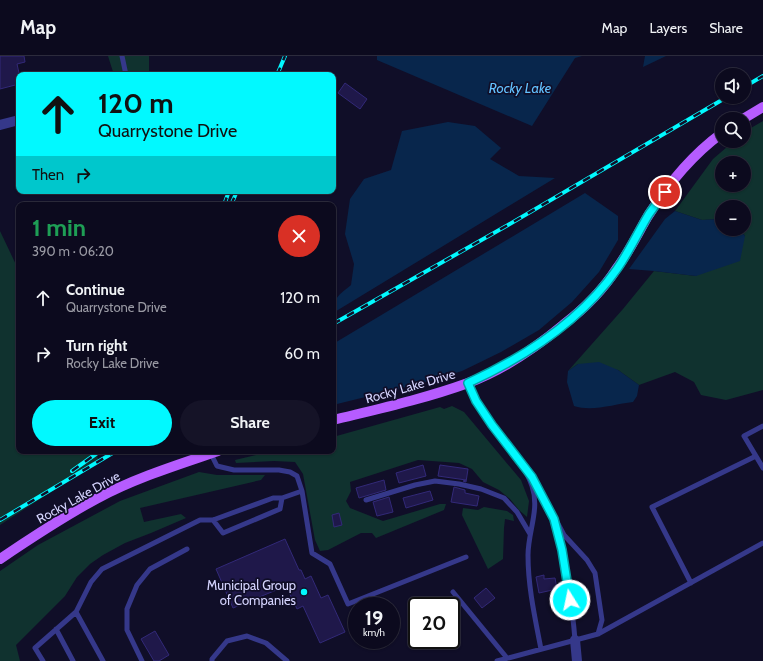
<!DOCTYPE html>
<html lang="en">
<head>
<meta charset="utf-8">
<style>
	:root { --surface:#0c0a1e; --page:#151327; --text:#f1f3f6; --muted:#9a9aa4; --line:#2c2b3c; --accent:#01f9ff }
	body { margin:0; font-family:Cabin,sans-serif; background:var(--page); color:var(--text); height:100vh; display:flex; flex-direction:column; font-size:15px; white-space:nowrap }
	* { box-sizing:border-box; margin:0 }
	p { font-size:13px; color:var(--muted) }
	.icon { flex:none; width:22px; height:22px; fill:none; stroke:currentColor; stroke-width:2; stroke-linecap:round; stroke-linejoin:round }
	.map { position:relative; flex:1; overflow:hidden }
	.sheet { position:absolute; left:16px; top:146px; width:320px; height:252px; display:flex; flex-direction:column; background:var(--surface); border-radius:8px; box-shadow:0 1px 3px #0004,0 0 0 1px var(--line) }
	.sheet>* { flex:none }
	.banner { position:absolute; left:16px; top:16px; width:320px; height:122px; border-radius:8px; box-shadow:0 1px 3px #0004,0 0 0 1px var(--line); background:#01f9ff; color:#111; overflow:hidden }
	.buttons { position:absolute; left:715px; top:12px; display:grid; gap:8px }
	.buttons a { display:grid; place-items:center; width:36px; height:36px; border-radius:50%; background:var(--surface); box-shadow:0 1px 3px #0004,0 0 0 1px var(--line); font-size:20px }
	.speed { position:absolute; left:348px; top:541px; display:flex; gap:8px; font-size:20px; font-weight:700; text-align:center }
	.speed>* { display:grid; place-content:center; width:52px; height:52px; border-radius:50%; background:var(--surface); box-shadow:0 1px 3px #0004,0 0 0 1px var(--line); line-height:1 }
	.speed small { font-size:10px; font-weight:400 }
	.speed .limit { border:2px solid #111; border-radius:6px; background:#fff; color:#111 }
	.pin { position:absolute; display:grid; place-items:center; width:34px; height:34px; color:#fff; margin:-17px; border:2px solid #fff; border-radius:50%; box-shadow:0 1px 4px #0007 }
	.me { position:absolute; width:44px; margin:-22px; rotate:350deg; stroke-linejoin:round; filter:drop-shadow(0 0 3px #0008) }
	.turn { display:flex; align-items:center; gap:14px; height:84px; padding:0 16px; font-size:18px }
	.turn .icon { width:52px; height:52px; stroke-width:2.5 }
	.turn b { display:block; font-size:28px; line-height:34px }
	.then { display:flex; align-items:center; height:38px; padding:0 16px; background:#0003; gap:8px; font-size:15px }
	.round { display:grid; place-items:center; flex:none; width:42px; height:42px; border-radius:21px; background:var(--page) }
	.headline { display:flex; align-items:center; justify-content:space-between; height:68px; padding:0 16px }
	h1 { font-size:24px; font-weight:700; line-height:30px; color:#1e9e55 }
	.cta { display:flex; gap:8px; margin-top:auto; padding:8px 16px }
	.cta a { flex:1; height:46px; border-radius:24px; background:var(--accent); color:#111; font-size:16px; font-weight:700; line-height:46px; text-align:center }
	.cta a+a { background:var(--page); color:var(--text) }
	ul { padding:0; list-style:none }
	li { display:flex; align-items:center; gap:12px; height:56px; padding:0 16px }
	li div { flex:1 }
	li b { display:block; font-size:15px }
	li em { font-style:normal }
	header { display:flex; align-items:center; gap:24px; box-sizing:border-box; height:56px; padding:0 20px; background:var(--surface); border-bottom:1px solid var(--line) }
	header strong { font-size:19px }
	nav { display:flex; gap:22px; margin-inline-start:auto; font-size:14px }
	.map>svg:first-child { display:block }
	.green { fill:#10322f; fill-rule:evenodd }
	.water { fill:#08264c }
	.building { fill:#1f184a; stroke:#322978 }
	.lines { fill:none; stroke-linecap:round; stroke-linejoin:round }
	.service { stroke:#35388a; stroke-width:5 }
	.minor { stroke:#35388a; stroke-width:10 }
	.tertiary { stroke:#35388a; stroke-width:10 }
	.primary { stroke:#b65cff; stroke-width:10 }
	.rail-casing { stroke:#01f9ff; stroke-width:4 }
	.rail { stroke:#100e28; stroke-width:2.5; stroke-dasharray:8; stroke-linecap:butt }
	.route-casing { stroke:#01a2a6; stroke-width:10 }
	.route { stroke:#01f9ff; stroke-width:7 }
	.poi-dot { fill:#01f9ff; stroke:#100e28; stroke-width:1.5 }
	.labels { text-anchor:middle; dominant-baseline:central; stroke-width:3.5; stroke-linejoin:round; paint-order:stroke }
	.street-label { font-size:13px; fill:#d6d5ff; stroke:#100e28 }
	.poi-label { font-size:13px; fill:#d6d5ff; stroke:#100e28; text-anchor:end }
	.water-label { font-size:14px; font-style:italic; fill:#63c2ff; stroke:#100e28 }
</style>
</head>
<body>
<header>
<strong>Map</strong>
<nav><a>Map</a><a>Layers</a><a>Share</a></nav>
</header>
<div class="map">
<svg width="763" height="605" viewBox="0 0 763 605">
	<rect width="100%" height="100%" fill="#100e28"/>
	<!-- green -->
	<path class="green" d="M108,0h41v19h-35z
		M763,65v269l-37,10 -25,-5 -7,-13 -19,-10 -36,13 -21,-15 -40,-6 -10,7 55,-62 31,-38 42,5 49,-40 -6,-7h5v-22h-22v12l-20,1 -27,-9 38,-52 21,-18h10v-9zM722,107h22v22h-22z
		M0,175l19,40v180h76l4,10 -99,64z
		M452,350l12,6 57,68 8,21 -2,16 -8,-7 -9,-11 -11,-9 -16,-8 -11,-13 -13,-6 -41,-3 -68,22 1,9 -5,10 4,7 33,13 57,-17h6l-2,6 -68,28 -4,-5h-11l-33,17 -8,1 -5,-11 -12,-66 -8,-12 -21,-1 -38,2 -1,-3 37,-9h61v-14l107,-30 4,2z
		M199,416l18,3h48l-4,5 -121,28 4,14 37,-8 5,4 -35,15 -26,10 -22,12 -13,9 -13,13 -12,19 -49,49 4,16h-20v-90l38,-26 82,-44z
		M484,451l23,4 6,4 1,6 -9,-2 -1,9 -1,31 -15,10 -26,-54 1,-7 15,2z"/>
	<!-- water -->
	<path class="water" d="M377,0h205l-7,2 -43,68 -155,-66z
		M645,0h21l-23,11z
		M448,66l27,4 26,22 -11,11 29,17 36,2 -222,135c0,-15 7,-19 18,-28l3,-21 -9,-30 5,-35 14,-20 27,-9 11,-39z
		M585,137l33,23v24l-19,32 -27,30 -33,28 -38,22 -39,19 -36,11 -93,23v-61z
		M675,155l27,9 20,-1v10h17l6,7 -5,25 -44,15 -42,-5 -25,-2 36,-50z
		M599,306l19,8 21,15 -2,11 -4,6c-18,2 -41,10 -59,4l-7,-24 1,-11 10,-7z"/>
	<!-- building -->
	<path class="building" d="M0,0h24l1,6 -8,2 2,9v11l-19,5z
		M345,27l22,16 -7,10 -22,-16z
		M423,409l3,11 -27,7 -3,-10z
		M440,409l28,4 -2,13 -3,-1 3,-1 -28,-4z
		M384,424l2,10 -27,8 -3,-10z
		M454,431l11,3v3l14,3 -2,10 -26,-4z
		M430,435l3,9 -27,8 -3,-10z
		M389,441l4,15 -16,4 -4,-14z
		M339,457l3,12 -8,2 -2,-12z
		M285,483l14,31h2l4,9 6,-3 10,22 7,-3 17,37 -25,11 -17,-37 -6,3 -11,-23 -53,22 -17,-39z
		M544,519v4l11,-1 2,11 -18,4 -3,-16z
		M486,532l9,10 -13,10 -8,-10z
		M155,575l14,24 -10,6h-5l-13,-22z"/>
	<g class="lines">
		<!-- service -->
		<path class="service" d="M122,0l4,19
			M468,327c7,15 15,29 24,42 14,20 32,38 40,61 8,23 -4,46 -4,69 0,32 7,63 13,94
			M763,370l-19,10 19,32
			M211,398l6,12 17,4h45l11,2 7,4 5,15 10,62 18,11 18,40 118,-47
			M528,414l10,16 26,49 23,25 8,13 7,47 -4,14
			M366,444l49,-15 20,-4 24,3 22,5 23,9 13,14 13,22
			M213,464l10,13 57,-24 2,-11
			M556,469c9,38 16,76 19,115
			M691,527l-39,-76 104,-51
			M453,536l54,66
			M76,556l27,49
			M56,573l17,32
			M43,605l-8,-13 41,-36 15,-30 11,-13 98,-49h13l60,-22h9l20,-7
			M142,605l-15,-31v-21l10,-24 13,-16 37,-20
			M212,605v-2l15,-18 20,-5 19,7 21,18
			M497,605l101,-27 165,-91"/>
		<!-- minor -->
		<path class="minor" d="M0,69l19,-5"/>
		<!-- tertiary -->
		<path class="tertiary" d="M575,584l2,21"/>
		<!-- primary -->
		<path class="primary" d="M743,63l20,-12
			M333,364c45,-11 91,-21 135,-37 35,-13 66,-34 95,-58 21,-16 40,-35 54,-57 12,-16 21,-35 31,-52 20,-32 44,-61 74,-83
			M0,503c31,-21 63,-42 96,-60 39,-21 81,-34 122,-48"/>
		<!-- rail casing -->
		<g class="rail-casing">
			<path id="rail" d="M277,19l8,-19
				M744,31l19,-11
				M224,149l5,-14
				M231,149l6,-14
				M333,268l175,-99 219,-128
				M72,415l28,-20
				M0,464l116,-69"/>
		</g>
		<!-- rail -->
		<use href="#rail" class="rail"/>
	</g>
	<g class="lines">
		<!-- route casing -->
		<g class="route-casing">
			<path id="route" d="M570,544l-8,-50 -8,-31 -22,-42 -40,-52 -16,-24 -8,-18c57,-26 112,-61 149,-114 12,-17 21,-37 32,-55 5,-7 11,-15 16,-22"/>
		</g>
		<!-- route -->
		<use href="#route" class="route"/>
	</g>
	<!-- markers -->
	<circle class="poi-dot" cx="304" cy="536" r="4"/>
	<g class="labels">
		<!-- street labels -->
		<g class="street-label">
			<text transform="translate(410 330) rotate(-16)">Rocky Lake Drive</text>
			<text transform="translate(78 441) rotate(-29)">Rocky Lake Drive</text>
		</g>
		<!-- poi labels -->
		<g class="poi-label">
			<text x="296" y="529">Municipal Group<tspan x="296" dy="15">of Companies</tspan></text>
		</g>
		<!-- water labels -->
		<g class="water-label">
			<text x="520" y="32">Rocky Lake</text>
		</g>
	</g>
</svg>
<div class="buttons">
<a><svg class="icon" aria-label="sound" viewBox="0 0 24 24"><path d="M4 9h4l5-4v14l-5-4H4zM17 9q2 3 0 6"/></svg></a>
<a><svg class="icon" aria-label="search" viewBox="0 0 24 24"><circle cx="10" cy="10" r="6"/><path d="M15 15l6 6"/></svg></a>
<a>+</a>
<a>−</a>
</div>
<div class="speed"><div>19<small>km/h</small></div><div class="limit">20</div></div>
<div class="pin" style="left:665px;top:136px;background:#d93025"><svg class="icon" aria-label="arrive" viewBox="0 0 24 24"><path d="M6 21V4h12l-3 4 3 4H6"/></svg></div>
<svg class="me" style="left:570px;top:544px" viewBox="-20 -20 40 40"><circle r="17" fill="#01f9ff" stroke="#fff" stroke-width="3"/><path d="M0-11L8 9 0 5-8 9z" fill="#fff"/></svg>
<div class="banner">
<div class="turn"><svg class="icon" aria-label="ahead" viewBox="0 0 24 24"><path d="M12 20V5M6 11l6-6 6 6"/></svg><div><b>120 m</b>Quarrystone Drive</div></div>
<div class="then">Then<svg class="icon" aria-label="right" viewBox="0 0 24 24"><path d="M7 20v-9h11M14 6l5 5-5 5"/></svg></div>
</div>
<section class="sheet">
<div class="headline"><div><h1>1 min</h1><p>390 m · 06:20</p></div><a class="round" style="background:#d93025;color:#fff"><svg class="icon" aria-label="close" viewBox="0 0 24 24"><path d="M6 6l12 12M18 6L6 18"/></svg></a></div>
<ul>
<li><svg class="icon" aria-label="ahead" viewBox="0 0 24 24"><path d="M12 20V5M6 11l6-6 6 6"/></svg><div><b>Continue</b><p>Quarrystone Drive</p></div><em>120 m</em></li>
<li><svg class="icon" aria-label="right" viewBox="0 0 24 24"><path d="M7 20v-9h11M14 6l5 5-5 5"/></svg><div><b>Turn right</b><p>Rocky Lake Drive</p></div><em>60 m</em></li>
</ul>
<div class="cta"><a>Exit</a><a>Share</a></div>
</section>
</div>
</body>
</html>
